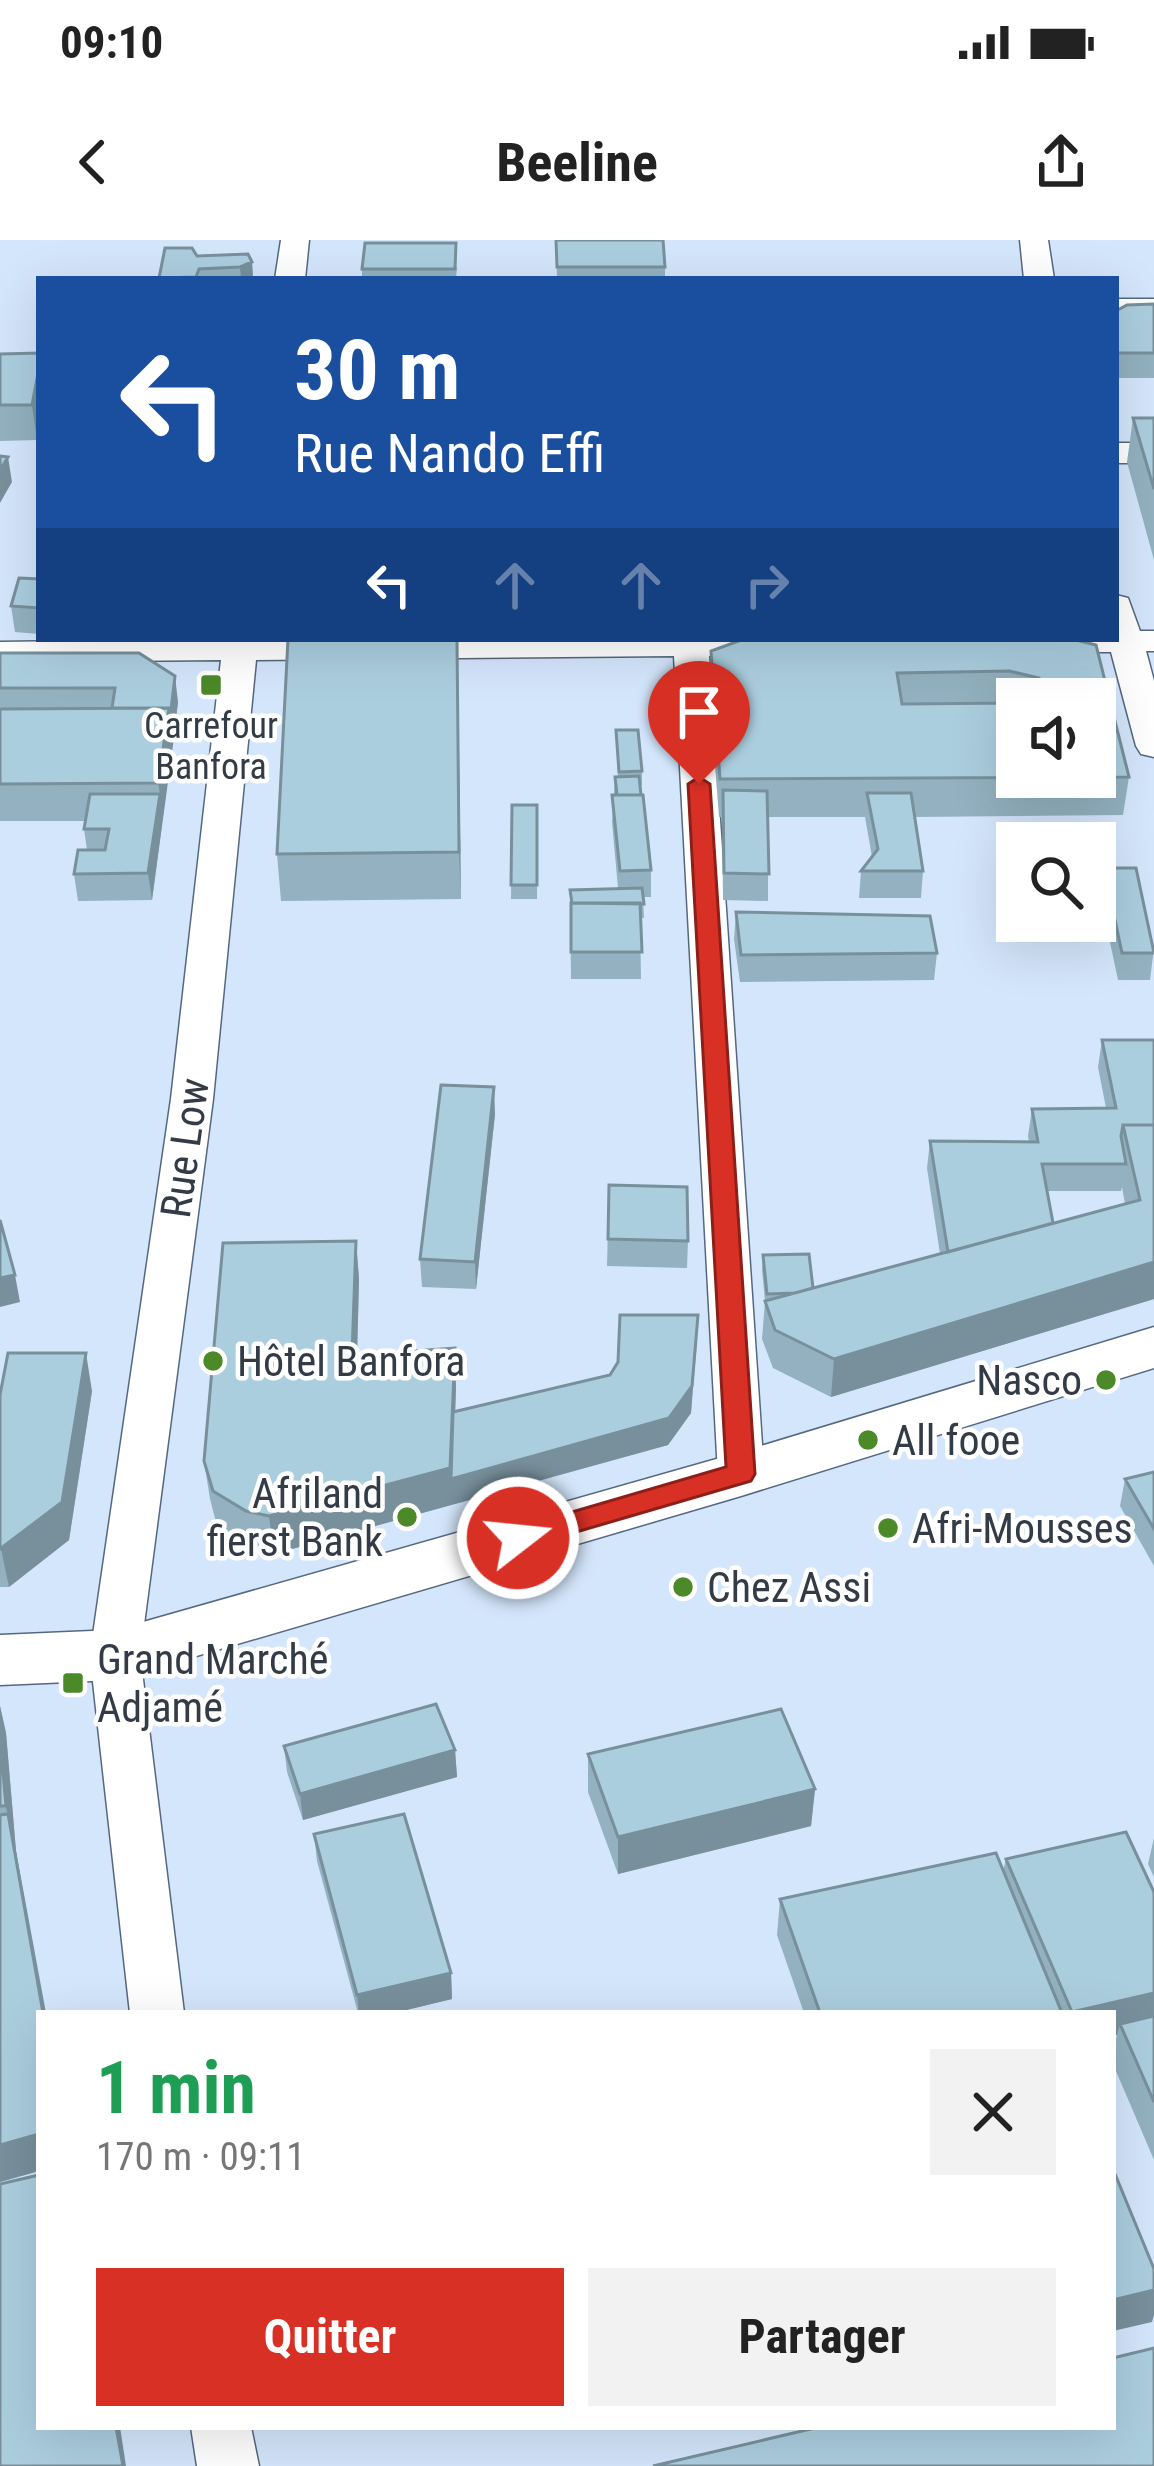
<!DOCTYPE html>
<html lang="fr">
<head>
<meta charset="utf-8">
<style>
	:root { --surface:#fff; --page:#f2f2f2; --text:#222; --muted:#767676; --accent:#d93025 }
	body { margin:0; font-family:"Roboto Condensed",sans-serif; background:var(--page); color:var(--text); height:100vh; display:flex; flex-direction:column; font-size:45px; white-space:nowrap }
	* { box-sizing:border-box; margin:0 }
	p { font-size:39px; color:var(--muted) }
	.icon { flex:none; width:66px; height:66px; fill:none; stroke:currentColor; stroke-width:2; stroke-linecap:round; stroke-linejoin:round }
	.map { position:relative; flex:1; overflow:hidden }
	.panel { position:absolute; left:36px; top:1770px; width:1080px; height:420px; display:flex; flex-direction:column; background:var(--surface); border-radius:0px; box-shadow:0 12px 48px #0002 }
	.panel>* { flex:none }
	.hud { position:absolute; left:36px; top:36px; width:1083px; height:366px; border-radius:0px; box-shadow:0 12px 48px #0002; background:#1a4fa0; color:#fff; overflow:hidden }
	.fabs { position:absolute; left:996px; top:438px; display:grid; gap:24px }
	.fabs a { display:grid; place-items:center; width:120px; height:120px; border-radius:0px; background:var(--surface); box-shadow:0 12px 48px #0002; font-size:60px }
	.pin { position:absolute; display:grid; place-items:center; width:102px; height:102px; color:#fff; margin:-123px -51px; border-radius:50% 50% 50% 0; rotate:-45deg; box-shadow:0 0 12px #0007 }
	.pin .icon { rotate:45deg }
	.me { position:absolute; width:132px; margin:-66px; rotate:74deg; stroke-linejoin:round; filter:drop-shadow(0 0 9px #0008) }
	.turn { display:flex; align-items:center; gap:42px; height:252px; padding:0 60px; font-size:54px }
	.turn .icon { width:156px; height:156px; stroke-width:2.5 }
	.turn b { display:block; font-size:84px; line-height:102px }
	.lanes { display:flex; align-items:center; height:114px; padding:0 60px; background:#0003; justify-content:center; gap:60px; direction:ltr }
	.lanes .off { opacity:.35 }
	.round { display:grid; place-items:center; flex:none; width:126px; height:126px; border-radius:0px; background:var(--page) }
	.summary { display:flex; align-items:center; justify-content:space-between; height:204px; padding:0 60px }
	h1 { font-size:72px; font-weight:700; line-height:90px; color:#1e9e55 }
	.cta { display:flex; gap:24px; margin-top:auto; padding:24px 60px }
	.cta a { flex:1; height:138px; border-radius:0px; background:var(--accent); color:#fff; font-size:48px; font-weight:700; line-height:138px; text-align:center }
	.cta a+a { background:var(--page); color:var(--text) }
	.status { display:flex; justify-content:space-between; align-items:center; height:84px; padding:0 60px; background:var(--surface); direction:ltr }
	.status svg { height:33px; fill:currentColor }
	header { display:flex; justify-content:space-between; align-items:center; height:156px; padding:0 60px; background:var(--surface); font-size:54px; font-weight:700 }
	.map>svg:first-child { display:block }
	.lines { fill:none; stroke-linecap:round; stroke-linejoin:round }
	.minor-casing { stroke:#55687f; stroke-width:3 }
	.tertiary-casing { stroke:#55687f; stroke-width:3 }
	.minor { fill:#fff; fill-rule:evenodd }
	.tertiary { fill:#fff; fill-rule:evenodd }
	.wall { fill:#93b1c0; fill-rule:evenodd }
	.shaded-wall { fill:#78909c }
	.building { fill:#abcedf; stroke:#78909c; stroke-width:3; fill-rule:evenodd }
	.route { fill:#d93025; stroke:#8d1f18; stroke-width:3 }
	.poi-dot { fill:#4c8928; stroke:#fff; stroke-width:4.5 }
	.labels { text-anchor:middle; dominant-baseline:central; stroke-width:9; stroke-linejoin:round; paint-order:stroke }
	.far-poi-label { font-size:36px; fill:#333b46; stroke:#fff }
	.street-label { font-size:42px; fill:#333b46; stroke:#fff }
	.poi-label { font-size:42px; fill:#333b46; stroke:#fff; text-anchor:start }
</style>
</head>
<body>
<div class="status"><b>09:10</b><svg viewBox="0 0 49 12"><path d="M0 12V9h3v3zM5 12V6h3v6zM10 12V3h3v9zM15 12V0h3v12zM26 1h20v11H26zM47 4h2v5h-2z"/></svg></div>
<header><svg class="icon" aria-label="back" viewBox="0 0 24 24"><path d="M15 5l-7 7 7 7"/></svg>Beeline<svg class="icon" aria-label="share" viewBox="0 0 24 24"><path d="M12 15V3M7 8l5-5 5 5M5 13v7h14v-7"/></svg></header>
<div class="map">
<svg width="1154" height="2226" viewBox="0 0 1154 2226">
	<rect width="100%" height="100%" fill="#d4e6fc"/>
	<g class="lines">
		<!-- minor casing -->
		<g class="minor-casing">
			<path id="minor" d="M281,0h28l-4,39h-30z
				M1020,0h28l6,39h-30z
				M1116,59h38v18h-38z
				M1116,203h38v20h-38z
				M1116,355l12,3 12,33h14v20h-8l8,30v76l-13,-3 -5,-8 -25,-94h-86l-12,-3 -5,-7 108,-3z
				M224,399h574l4,6 -5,7 -12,3 -76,1 55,818 -6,12 -17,5 -17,-5 -6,-12 -44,-818 -418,4 -43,439 -73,556 44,358h-54l-40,-358 81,-556 50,-439 -221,2v-20z
				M191,2187h60l8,39h-62z"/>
		</g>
		<!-- tertiary casing -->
		<g class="tertiary-casing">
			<path id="tertiary" d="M1154,1087v41l-413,128 -626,184 -115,5v-50l115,-5 626,-178z"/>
		</g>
		<!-- minor -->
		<use href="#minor" class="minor"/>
		<!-- tertiary -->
		<use href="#tertiary" class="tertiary"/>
	</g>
	<!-- wall -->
	<path class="wall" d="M556,0l109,27v12h-108z
		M197,16l55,6 1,17h-94z
		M457,27l-1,12h-94v-10z
		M1154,64v74h-38v-67z
		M39,113l-2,87 -37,1v-87z
		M1133,178h21v142l-27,-98z
		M39,339v55l-24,-2 -4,-26z
		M457,399l4,260 -180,2 -4,-47z
		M1072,399l57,138 -6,38 -208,2 8,54 -2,27h-62l2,-27 11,-14 -7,-40h-97v84l-45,-1 -1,-83h-3l-10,-129 2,-37zM1017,459h78l-78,78z
		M0,413l178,49 -26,198 -74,1 -4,-27 13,-24 -3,-21 1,-8h-85z
		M616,490l26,41v14h-2l11,85v27h-8l1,21h-4l1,61h-70l-1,-89 48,-2 -6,-66 3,-45 3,-1z
		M512,565h25v94h-26z
		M1104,628l50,80 -4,32h-32l-18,-85z
		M736,672l201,41 -3,27 -194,2 -6,-43z
		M1102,800h52v259l-323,98 -58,-29 -11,-29 3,-38 -3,-31 1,-15 50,33 127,-34 -13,-86 3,-27 99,1 -1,-6 4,-27 74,-1 -8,-41zM1122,947l3,17 -72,19 -6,-32h74z
		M495,874l-19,175 -54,-2 -2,-28z
		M609,945l79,56 -1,27 -80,-2z
		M356,1001l3,38 -2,76 99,32 -1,25 155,-37 87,-33 -6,71 -23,32 -394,109 -23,-5 -33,-19 -8,-31 -6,-38z
		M92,1151l-23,149 -60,47h-9v-192z
		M1154,1232v94l-34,-60 5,-27z
		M0,1466l6,27 10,118 23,162v158l-39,11z
		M284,1506l171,4 2,27 -154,43 -16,-48z
		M588,1514l227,35 -4,37 -193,48 -30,-82z
		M314,1594l137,139 1,26 -58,14h-36l-41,-152z
		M1154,1598v39l-6,-13z
		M1006,1619l148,33v268l-41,-96v-13l4,-16 -4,1v-23h-309l-27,-78 3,-36 223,-28z"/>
	<!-- shaded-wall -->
	<path class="shaded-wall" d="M252,22l1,17h-12l-1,-12z
		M39,128v62l-2,10 -5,-35z
		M8,217l4,25 -12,21v-33z
		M457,399l1,36 3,224 -2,-47z
		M175,436l3,26 -5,43 -3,-27z
		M169,468l4,37 -21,155 -4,-27 12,-79 -2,-11z
		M494,847l1,27 -19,175 -1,-27z
		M356,1001l3,38 -3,115 -4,-39z
		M1154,1022v37l-323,98 3,-38z
		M15,1035l5,27 -20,5v-29z
		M698,1075l-7,98 -23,32 -394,109 -5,-38 186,-168 1,39 -3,91 216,-60z
		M86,1113l6,38 -23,149 -60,47 -8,-38z
		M0,1466l6,27 10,118 30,162h-3l-37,-207 -6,-67z
		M455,1510l2,27 -154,43 -3,-26z
		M815,1549l-4,37 -193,48v-37z
		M451,1733l1,26 -58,14h-35l-2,-18z
		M1154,1753v33l-34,-2 -3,11 -4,1v-23h-41z
		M39,1894v37l-39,11v-37z
		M1154,2050v25l-2,7 -39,9v-31z
		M116,2187h4l6,39h-3z"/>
	<!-- building -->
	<path class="building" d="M556,0h107l2,27h-108z
		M365,3h91l-1,26h-93z
		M165,8h27l5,8 51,-2 4,8 -12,5 -41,2 -3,8 -37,1z
		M1154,64v49h-38v-42l11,-6z
		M39,113v15l-7,37h-32v-51z
		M1133,178h21v71z
		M0,216l8,1 -8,13z
		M19,338l20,1v29l-28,-2z
		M288,399h169l2,213 -182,2z
		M744,399h328l24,6 33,132 -409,2 -9,-128zM1009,431l30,7 5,21h51v78h-78v-33h-17l-2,-8 19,-1v-32l-115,1 -5,-31z
		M0,413h139l36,23 -5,42 -1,-10h-57l3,-20h-115z
		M169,468l-11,75 -158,1v-75z
		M616,490h22l4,41 -23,1z
		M639,536l2,19h-24l-2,-18z
		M723,550l44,1 2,83 -45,-1z
		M867,553h44l12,78h-62l17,-22z
		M90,554h70l-12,79 -74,1 4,-24h27l4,-21h-25z
		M612,555h31l8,75 -31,1z
		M512,565h25v80h-26z
		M1104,628h32l18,85h-32z
		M642,648l2,16 -72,-1 -2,-13z
		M571,663h69l2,49h-71z
		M736,672l194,4 7,37 -196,2z
		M1102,800h52v85h-31l-2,11 5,28h-84l11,59 -105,29 -18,-111 108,1 -6,-33 84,-1z
		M441,845l53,2 -19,175 -55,-3z
		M1123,885h31v137l-320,97 -59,-29 -10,-29 375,-101z
		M609,945l78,2 1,54 -80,-2z
		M0,980l15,55 -15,3z
		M356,1001l-4,114 103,-7 -5,120 -181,48 -23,-5 -33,-20 -9,-30 19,-218z
		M809,1014l4,34 -18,5 -28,1 -4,-39z
		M620,1075h78l-6,71 -23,32 -218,61 2,-67 157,-37 8,-13z
		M8,1113h78l-24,149 -62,47v-154z
		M1154,1232v57l-29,-50z
		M436,1464l19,46 -155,44 -16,-48z
		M781,1469l34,80 -197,48 -30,-83z
		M0,1499l6,67h-6z
		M8,1574l35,199h-4v121l-39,11v-330z
		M404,1574l47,159 -94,22 -43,-161z
		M1126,1592l28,60v101l-82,19 -66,-153z
		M996,1613l66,160h-242l-40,-114z
		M1154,1776v86l-34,-78z
		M1113,1929l41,100v21l-41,10z
		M39,1935v252h77l7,39h-123v-282z
		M1154,2108v118h-501l166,-39h294v-69z"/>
	<!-- route -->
	<path class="route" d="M699,537l11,7 45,690 -4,7 -233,68 -11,-3 -4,-8 4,-7 219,-64 -38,-683z"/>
	<!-- markers -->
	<g class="poi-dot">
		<rect x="199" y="433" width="24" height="24" rx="6"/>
		<circle cx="213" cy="1121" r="12"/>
		<circle cx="1106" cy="1140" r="12"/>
		<circle cx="868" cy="1200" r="12"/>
		<circle cx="407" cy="1277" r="12"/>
		<circle cx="888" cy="1288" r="12"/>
		<circle cx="683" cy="1347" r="12"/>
		<rect x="61" y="1431" width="24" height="24" rx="6"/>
	</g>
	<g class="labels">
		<!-- far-poi labels -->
		<g class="far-poi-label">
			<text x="211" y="486">Carrefour<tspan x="211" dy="41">Banfora</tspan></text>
		</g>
		<!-- street labels -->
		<g class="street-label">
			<text transform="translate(185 908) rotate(-82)">Rue Low</text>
		</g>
		<!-- poi labels -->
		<g class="poi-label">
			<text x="237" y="1121">Hôtel Banfora</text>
			<text x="1082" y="1140" text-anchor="end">Nasco</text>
			<text x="892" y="1200">All fooe</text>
			<text x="383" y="1253" text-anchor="end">Afriland<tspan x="383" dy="48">fierst Bank</tspan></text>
			<text x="912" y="1288">Afri-Mousses</text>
			<text x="707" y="1347">Chez Assi</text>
			<text x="97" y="1419">Grand Marché<tspan x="97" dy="48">Adjamé</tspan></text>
		</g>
	</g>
</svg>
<div class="fabs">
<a><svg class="icon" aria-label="sound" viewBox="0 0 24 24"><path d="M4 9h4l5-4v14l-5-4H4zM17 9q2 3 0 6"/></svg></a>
<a><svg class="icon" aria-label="search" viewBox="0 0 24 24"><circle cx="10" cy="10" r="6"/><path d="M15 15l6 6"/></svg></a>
</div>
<div class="pin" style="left:699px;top:544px;background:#d93025"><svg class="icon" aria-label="arrive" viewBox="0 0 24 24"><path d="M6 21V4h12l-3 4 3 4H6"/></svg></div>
<svg class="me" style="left:518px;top:1298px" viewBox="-20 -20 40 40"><circle r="17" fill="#d93025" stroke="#fff" stroke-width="3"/><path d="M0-11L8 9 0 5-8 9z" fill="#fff"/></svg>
<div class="hud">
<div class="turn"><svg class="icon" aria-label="left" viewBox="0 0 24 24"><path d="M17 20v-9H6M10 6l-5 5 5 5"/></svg><div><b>30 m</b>Rue Nando Effi</div></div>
<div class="lanes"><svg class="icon" aria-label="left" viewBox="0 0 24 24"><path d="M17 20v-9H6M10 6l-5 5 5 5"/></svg><svg class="icon off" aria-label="ahead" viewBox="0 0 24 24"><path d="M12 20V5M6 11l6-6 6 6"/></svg><svg class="icon off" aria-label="ahead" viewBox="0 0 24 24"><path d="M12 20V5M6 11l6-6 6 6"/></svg><svg class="icon off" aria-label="right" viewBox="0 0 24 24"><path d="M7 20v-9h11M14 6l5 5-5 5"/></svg></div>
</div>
<section class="panel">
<div class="summary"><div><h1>1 min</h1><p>170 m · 09:11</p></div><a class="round"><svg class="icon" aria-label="close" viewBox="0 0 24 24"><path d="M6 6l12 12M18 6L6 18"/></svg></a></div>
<div class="cta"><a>Quitter</a><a>Partager</a></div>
</section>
</div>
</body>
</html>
